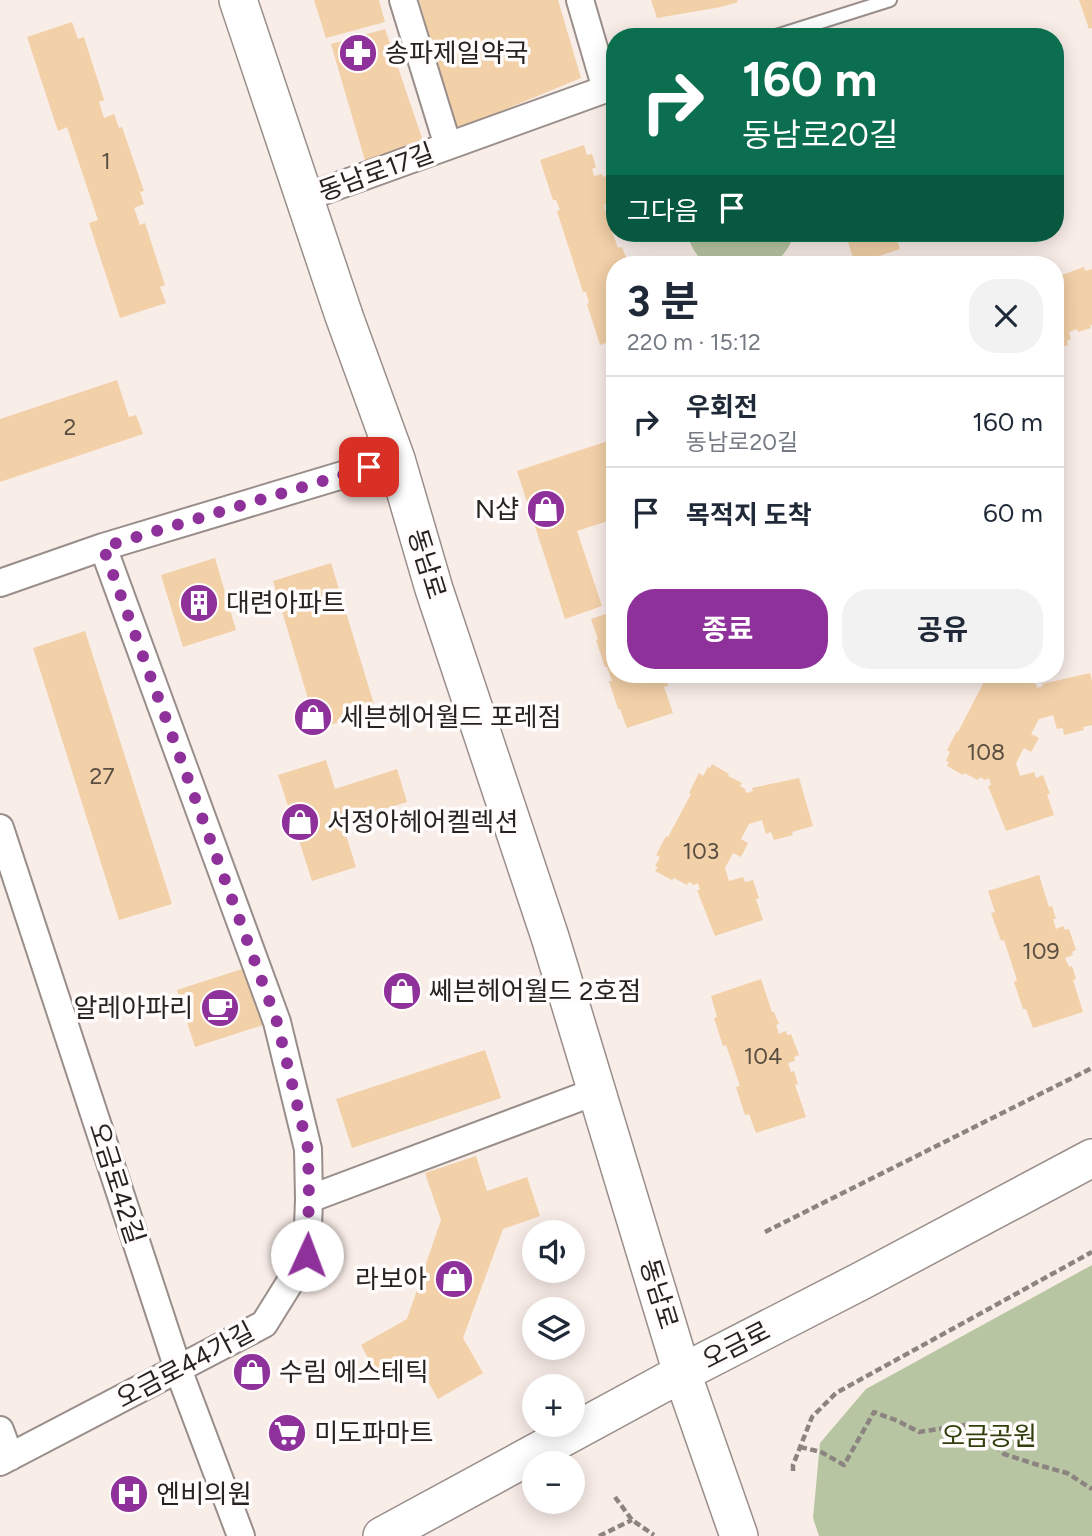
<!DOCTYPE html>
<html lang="ko">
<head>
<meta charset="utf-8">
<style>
	:root { --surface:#fff; --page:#f2f2f3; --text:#1f2937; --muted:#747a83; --line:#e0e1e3; --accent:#8f319a }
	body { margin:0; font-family:Figtree,"Noto Sans KR",sans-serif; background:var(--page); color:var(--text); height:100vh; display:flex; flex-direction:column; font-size:26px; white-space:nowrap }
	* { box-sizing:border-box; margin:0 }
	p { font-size:23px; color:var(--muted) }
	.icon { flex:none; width:38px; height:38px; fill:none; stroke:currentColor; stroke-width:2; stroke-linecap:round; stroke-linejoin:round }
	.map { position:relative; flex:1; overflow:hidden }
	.panel { position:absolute; left:606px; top:256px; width:458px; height:427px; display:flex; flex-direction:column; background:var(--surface); border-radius:28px; box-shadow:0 4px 18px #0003 }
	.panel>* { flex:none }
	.banner { position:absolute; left:606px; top:28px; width:458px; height:214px; border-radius:28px; box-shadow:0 4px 18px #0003; background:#0b6e4f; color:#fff; overflow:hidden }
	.tools { position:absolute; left:522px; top:1220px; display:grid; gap:14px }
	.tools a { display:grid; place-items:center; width:63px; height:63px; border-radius:50%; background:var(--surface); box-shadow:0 4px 18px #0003; font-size:35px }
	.pin { position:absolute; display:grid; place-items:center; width:60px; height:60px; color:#fff; margin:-30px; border-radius:14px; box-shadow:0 4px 10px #0006 }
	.me { position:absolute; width:77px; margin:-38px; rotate:2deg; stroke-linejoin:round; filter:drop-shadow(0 0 5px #0008) }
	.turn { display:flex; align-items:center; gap:24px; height:147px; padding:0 21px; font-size:32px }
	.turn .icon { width:91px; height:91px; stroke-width:2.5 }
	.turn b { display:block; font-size:49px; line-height:60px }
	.then { display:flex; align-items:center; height:66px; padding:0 21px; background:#0003; gap:14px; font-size:26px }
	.round { display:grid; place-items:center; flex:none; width:74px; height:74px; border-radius:28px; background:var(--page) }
	.overview { display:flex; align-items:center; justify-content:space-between; height:119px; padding:0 21px }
	h1 { font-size:42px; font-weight:700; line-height:52px }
	.button { display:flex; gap:14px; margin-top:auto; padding:14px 21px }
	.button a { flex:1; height:80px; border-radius:28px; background:var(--accent); color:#fff; font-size:28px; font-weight:700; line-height:80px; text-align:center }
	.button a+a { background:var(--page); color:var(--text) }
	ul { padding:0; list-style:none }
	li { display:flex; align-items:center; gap:21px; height:91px; padding:0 21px; border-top:2px solid var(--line) }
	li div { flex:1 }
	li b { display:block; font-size:26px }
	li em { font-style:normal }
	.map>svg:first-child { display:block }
	.green { fill:#b8c5a2 }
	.building { fill:#f2d0a8 }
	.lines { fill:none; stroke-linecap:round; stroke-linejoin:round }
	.service-casing { stroke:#998e8a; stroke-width:16 }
	.minor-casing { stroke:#998e8a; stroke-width:30 }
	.secondary-casing { stroke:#998e8a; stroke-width:40 }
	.path { stroke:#8c8480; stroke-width:4.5; stroke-dasharray:7 3.5; stroke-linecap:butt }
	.service { stroke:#fff; stroke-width:12 }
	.minor { stroke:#fff; stroke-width:26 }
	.secondary { stroke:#fff; stroke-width:37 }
	.route { stroke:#8f319a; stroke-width:12; stroke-dasharray:0 21.6 }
	.labels { text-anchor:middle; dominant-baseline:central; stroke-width:7; stroke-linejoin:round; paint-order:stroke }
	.number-label { font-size:23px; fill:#5a4e43 }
	.poi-label { font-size:26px; fill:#272321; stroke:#fffcfb; text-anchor:start }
	.street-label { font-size:26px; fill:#272321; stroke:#fffcfb }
	.park-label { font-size:26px; fill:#313f0c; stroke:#fffcfb }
</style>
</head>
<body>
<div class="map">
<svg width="1092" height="1536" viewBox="0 0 1092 1536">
	<rect width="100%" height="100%" fill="#f9ede8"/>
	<!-- green -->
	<path class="green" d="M686,233h107c-1,13 -10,22 -19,31h-67c-12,-8 -16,-19 -21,-31z
		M1092,1265v271h-273l-6,-18 7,-75 46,-54z"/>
	<!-- building -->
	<path class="building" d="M314,0h65l6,22 -59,16z
		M419,0h139l23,78 -125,52z
		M651,0h86l1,2 -17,5 -64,11z
		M1079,0h13v28l-3,1z
		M72,22l6,17 6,-2 20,63 -5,2 5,16 10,-4 5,14 3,-1 22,64 -4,1 4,12 -10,4 6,17 5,-2 20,62 -5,2 6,16 -46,15 -31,-95 9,-3 -31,-93 -9,4 -31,-94z
		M385,29l39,115 -58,20 -35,-120z
		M584,145l3,10 5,-1 4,13 -4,2 2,7 8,-2 1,3 7,-2 4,14v8l-4,2 1,4 -7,2 2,8 4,-2 4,13 -4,2 8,22 4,-1 5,13 -5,1 1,3h-9v76l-14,5 -13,-41 2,-1 -3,-11h-3l-26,-81 3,-1 -4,-10h-3l-13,-40z
		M845,233h54l1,3 -4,1 4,12 -45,15z
		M1084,267l1,4 7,-2v56h-2l1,3 -13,4 -1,-3 -8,3 2,7 -4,2 1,4 -13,4 1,-72z
		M117,380l12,37 7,-2 7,19 -143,48v-63z
		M614,439v80l-37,12 25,75 -37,13 -48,-148z
		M215,558l21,72 -53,17 -22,-72z
		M331,563l45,148 -59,18 -44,-148z
		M614,611v63h50l4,12 -4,1 9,26 -46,15 -7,-19h-2l-9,-28h3l-5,-14h-2l-9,-27 2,-1 -7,-20z
		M85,631l87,273 -53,16 -86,-272z
		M1090,673l2,8v44l-9,2 1,3 -20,5 -1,-7 -6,1 -4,-14 -14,4 -8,15 8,4 -8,14 -7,-4 -8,15 4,13 14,-4 2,6 7,-3 7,19h-3l7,21 -48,16 -18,-45 3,-1 -2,-7 -4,2 -5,-3 -2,3 -14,-7 -1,2 -16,-9 2,-4 -3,-1 4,-9 -3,-2 10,-19 1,1 30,-58h36l8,4 -1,3 5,3 1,4 6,-2 -1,-2z
		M326,760l9,29 62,-20 10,33 -65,20 14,45 -44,14 -34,-106z
		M712,764l17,10 -1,2 14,7 -2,3 5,3 1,4 7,-2 -1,-3 47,-10 14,48 -21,6 1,3 -19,5 -3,-8 -5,2 -4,-14 -13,4 -8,15 7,4 -7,14 -8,-4 -8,15 4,13 14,-4 2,5 8,-2 6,18 -3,1 7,21 -48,16 -18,-46h3l-2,-7 -4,2 -5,-3 -2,3 -13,-7 -2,2 -17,-9 3,-4 -3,-1 5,-9 -4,-2 10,-19 2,1 23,-43 -2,-1 10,-20 4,3 5,-9 2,1z
		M1039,875l10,32 3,-1 4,13h-3l3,10 7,-3 2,4 4,-1 7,21 -4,2 1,3 -8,3 4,9 3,-1 4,13 -3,1 10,32 -50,16 -7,-19h-3l-9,-27 3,-2 -13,-40 -3,1 -10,-28 4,-1 -7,-21z
		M245,968l18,57 -68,22 -18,-57z
		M761,979l11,33h2l5,12 -3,1 3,9 7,-3 1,4 4,-1 8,21 -5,2 1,4 -7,2 3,9 3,-1 4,13 -3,1 11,32 -50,16 -7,-19 -4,1 -9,-28 4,-1 -14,-41 -3,1 -9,-28 3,-1 -6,-21z
		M485,1050l16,48 -149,50 -16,-49z
		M476,1156l11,35 40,-14 13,39 -37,13 -40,109 20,35 -45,26 -22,-38 -35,21 -20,-37 46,-26 34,-99 -16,-47z"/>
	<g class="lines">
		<!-- service casing -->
		<g class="service-casing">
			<path id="service" d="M773,37l117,-37"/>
		</g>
		<!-- minor casing -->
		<g class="minor-casing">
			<path id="minor" d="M403,0l45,146
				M304,198l302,-109 -26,-89
				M0,583l103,-36 293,-88
				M0,828l178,541 63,167
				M309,1199l288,-108
				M0,1430l10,27
				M0,1462l264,-138 43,-69 2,-56 -1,-50 -31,-127 -174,-475"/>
		</g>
		<!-- secondary casing -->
		<g class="secondary-casing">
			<path id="secondary" d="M238,0l106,316 52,143 38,130 116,348 132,436 57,163
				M382,1536l300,-163 179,-92 231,-123"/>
		</g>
		<!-- path -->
		<path class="path" d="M765,1232l327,-164
			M800,1447l21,5 23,13 30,-53 24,9 21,11 47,-7 19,11 19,18 34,11 29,8 25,16
			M793,1471v-6l19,-48 24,-24 256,-141
			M615,1497l17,23 22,15
			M599,1536l33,-16"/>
		<!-- service -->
		<use href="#service" class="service"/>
		<!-- minor -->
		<use href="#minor" class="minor"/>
		<!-- secondary -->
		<use href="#secondary" class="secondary"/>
	</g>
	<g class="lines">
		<!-- route -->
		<path class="route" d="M307,1255l2,-56 -1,-50 -31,-127 -174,-475 266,-80"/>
	</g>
	<!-- icons -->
	<defs>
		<g id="pharmacy-disc" transform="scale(2.0125)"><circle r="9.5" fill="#8f319a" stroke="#fffcfb"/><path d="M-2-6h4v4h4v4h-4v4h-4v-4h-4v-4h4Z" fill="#fff"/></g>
		<g id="shop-disc" transform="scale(2.0125)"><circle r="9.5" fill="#8f319a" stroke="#fffcfb"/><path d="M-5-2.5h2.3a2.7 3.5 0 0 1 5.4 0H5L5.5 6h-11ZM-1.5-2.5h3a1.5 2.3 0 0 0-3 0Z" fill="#fff"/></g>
		<g id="building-disc" transform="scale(2.0125)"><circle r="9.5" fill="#8f319a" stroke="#fffcfb"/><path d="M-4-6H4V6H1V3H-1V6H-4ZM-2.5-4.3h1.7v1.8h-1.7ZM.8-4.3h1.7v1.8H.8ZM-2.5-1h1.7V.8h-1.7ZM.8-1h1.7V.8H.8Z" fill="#fff"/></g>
		<g id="cafe-disc" transform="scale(2.0125)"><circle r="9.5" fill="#8f319a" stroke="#fffcfb"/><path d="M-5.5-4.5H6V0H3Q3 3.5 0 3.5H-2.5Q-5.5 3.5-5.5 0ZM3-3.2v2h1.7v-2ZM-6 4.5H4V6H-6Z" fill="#fff"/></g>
		<g id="supermarket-disc" transform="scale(2.0125)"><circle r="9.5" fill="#8f319a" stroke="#fffcfb"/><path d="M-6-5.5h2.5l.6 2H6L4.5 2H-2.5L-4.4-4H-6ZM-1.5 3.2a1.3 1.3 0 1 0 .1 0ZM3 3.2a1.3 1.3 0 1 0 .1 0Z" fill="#fff"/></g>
		<g id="hospital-disc" transform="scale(2.0125)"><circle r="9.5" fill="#8f319a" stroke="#fffcfb"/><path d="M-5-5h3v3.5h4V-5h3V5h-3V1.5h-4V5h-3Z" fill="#fff"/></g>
	</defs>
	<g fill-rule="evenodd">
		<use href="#pharmacy-disc" x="358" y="53"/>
		<use href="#shop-disc" x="546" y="509"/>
		<use href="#building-disc" x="199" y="603"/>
		<use href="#shop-disc" x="313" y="717"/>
		<use href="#shop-disc" x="300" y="822"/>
		<use href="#shop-disc" x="402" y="991"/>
		<use href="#cafe-disc" x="220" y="1008"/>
		<use href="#shop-disc" x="454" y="1279"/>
		<use href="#shop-disc" x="252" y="1372"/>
		<use href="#supermarket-disc" x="287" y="1433"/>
		<use href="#hospital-disc" x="129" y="1494"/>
	</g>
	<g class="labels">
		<!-- number labels -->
		<g class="number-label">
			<text x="106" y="161">1</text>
			<text x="70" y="427">2</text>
			<text x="986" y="752">108</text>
			<text x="102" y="776">27</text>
			<text x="701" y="851">103</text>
			<text x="1041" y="951">109</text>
			<text x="763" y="1056">104</text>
		</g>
		<!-- poi labels -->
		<g class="poi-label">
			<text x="385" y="53">송파제일약국</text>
			<text x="519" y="509" text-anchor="end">N샵</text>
			<text x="226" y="603">대련아파트</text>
			<text x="340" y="717">세븐헤어월드 포레점</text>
			<text x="327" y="822">서정아헤어켈렉션</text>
			<text x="429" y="991">쎄븐헤어월드 2호점</text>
			<text x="193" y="1008" text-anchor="end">알레아파리</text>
			<text x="427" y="1279" text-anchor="end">라보아</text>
			<text x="279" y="1372">수림 에스테틱</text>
			<text x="314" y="1433">미도파마트</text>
			<text x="156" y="1494">엔비의원</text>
		</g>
		<!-- street labels -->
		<g class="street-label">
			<text transform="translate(376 172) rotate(-20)">동남로17길</text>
			<text transform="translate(427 564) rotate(73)">동남로</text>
			<text transform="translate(117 1183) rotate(72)">오금로42길</text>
			<text transform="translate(659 1294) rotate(73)">동남로</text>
			<text transform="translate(736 1345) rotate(-27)">오금로</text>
			<text transform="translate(185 1365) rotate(-28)">오금로44가길</text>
		</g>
		<!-- park labels -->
		<g class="park-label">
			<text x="989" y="1436">오금공원</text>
		</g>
	</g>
</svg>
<div class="tools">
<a><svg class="icon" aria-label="sound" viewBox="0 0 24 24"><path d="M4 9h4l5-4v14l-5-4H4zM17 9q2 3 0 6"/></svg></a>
<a><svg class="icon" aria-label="layers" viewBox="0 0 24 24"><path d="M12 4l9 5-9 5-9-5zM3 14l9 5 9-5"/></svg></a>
<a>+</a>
<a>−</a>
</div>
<div class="pin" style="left:369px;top:467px;background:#d93025"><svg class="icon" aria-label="arrive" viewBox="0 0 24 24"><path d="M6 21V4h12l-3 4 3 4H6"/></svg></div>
<svg class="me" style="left:307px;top:1255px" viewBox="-20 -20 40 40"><circle r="19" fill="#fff"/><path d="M0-13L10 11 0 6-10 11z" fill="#8f319a"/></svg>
<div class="banner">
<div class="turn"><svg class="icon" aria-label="right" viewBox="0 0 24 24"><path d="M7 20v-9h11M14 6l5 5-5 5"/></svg><div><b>160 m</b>동남로20길</div></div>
<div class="then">그다음<svg class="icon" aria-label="arrive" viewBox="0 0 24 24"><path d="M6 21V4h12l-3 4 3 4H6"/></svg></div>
</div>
<section class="panel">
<div class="overview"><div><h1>3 분</h1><p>220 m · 15:12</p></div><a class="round"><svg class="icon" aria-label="close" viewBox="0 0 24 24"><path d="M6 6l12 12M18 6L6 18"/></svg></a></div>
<ul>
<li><svg class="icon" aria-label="right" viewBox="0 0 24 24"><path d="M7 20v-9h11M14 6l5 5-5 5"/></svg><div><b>우회전</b><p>동남로20길</p></div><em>160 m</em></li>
<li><svg class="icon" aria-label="arrive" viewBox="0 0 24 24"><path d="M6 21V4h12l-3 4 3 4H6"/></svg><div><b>목적지 도착</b></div><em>60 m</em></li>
</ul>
<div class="button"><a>종료</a><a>공유</a></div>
</section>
</div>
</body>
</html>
